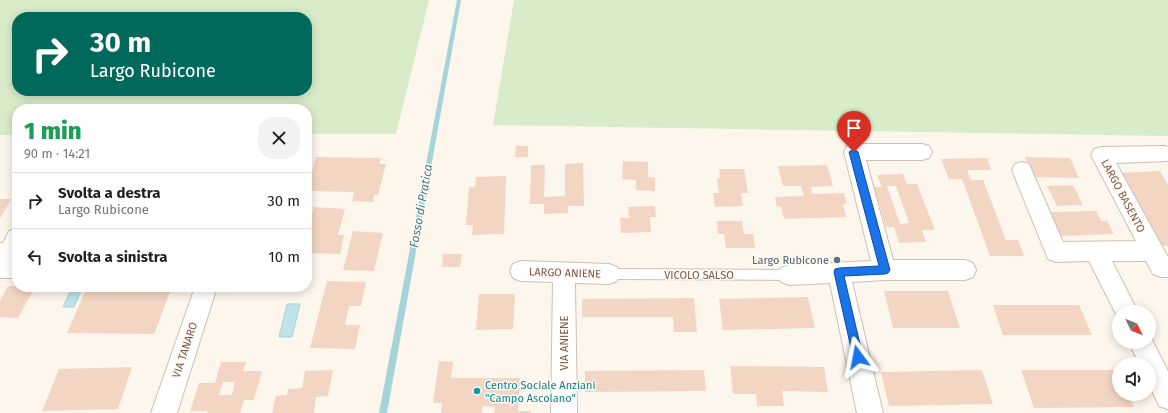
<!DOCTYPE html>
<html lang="it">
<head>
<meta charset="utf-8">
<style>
	:root { --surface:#fff; --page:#f2f2f2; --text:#202124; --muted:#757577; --line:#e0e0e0 }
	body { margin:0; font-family:"Fira Sans",sans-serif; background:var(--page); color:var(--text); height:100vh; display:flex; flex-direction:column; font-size:15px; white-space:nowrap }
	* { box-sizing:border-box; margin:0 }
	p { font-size:13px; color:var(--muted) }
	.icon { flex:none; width:22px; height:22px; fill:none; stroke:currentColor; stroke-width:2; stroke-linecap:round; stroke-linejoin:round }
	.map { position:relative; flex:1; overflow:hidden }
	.details { position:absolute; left:12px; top:104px; width:300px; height:188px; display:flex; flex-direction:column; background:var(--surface); border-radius:16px; box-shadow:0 2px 10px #0003 }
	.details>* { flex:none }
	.banner { position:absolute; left:12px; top:12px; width:300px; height:84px; border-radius:16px; box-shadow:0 2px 10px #0003; background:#00695c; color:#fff; overflow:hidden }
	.needle { width:26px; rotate:133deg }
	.tools { position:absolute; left:1112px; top:305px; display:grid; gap:8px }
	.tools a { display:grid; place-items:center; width:44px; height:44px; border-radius:50%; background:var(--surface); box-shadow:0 2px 10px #0003; font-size:20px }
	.pin { position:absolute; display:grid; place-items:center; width:34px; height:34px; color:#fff; margin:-41px -17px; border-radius:50% 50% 50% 0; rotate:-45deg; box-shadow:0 0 4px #0007 }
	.pin .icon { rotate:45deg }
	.me { position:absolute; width:44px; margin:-22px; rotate:347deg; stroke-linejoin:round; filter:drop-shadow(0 0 3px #0008) }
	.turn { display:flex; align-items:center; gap:14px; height:84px; padding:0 12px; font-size:18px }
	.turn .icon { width:52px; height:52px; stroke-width:2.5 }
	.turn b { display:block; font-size:28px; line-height:34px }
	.round { display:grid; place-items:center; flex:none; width:42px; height:42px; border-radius:16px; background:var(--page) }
	.summary { display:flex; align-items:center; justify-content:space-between; height:68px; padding:0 12px }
	h1 { font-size:24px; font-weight:800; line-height:30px; color:#1e9e55 }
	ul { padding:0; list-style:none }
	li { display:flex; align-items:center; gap:12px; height:56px; padding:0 12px; border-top:1px solid var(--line) }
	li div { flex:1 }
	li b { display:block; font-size:15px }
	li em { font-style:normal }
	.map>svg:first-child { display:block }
	.green { fill:#d8ecc9; fill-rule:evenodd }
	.water { fill:#bfe3e8; stroke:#a5d3da }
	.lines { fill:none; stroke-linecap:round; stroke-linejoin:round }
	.stream { fill:#a5d3da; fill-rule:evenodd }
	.building { fill:#f3d5c3; fill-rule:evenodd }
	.service-casing { stroke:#d1beb0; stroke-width:2 }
	.minor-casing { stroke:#d1beb0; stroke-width:2 }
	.service { fill:#fff; fill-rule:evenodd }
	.minor { fill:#fff; fill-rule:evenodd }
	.route { fill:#1a73e8; stroke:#114b97 }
	.service-dot { fill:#5c6f8a; stroke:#fffaf3; stroke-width:1.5 }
	.culture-dot { fill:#0f9aa8; stroke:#fffaf3; stroke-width:1.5 }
	.labels { text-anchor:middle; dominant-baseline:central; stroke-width:3; stroke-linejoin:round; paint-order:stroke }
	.street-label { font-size:11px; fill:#7a5c4d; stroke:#fffaf3 }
	.service-label { font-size:11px; fill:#4e5e75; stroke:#fffaf3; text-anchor:end }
	.culture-label { font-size:11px; fill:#0d838f; stroke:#fffaf3; text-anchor:start }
	.water-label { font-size:12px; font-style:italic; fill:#437c86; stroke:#fffaf3 }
</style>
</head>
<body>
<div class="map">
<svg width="1168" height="413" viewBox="0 0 1168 413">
	<rect width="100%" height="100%" fill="#fdf6ec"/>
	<!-- green -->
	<path class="green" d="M0,0h429l-33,134h-89v-25h-290v26h-17zM17,17h290v74h-290z
		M514,0h654v136l-675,-11z"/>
	<!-- water -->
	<path class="water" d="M72,287h11l-9,20h-11z
		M287,304h13l-8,33h-13z"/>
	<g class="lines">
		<!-- stream -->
		<path class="stream" d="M457,0h4l-74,413h-8z"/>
	</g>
	<!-- building -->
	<path class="building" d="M516,146h12v11h-13z
		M316,157l65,1 -2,6h7l-8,31h-4l-1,7 -21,-1 2,-9 -47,-1z
		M1025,157l45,1 9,20 -45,-1z
		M987,158l4,12h-24l4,10h12l23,60h12l6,16h-34l-28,-77h-13l-8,-20z
		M623,161l25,1v15l7,1v13l-19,-1v-10l-14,-1z
		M583,163l1,43h-16v7l-24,1v-10h-14l1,-39h14l-1,32 21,-1v-32z
		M827,165l6,21 -22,1 1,7 32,-1 3,11h-4l3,13 -62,2 -3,-13 -4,1 -2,-10 29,-1 -3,-10h-18l-5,-20z
		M719,169h25l4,24h-7l2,13 -28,1 -2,-14h6l-2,-15h3z
		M1160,171l8,14v61h-12l-40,-73z
		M903,174l4,10h10l18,46h-13l4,12 -27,1 -5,-16h-8l-12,-40h8l-5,-12zM887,186h9l13,37 -9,1z
		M506,176l-2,58 -32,1 1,-10h-7l3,-38h6l1,-10z
		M1073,185l10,20 -26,1 -10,-20z
		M0,199h11l-11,20z
		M655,206l1,11h-6l1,15 -30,1 -1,-15h9l-1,-11z
		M314,207l31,2 -7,26h6l-4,19 -33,-1v-8l4,-14 -4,-1z
		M1096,211l5,10h6l7,13 -54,2 -11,-24z
		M717,221h25l2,13h9l2,14h-29l-2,-14h-6z
		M353,231l30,2 -9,38 -31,-1z
		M443,254h19l-2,13h-18z
		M327,281l39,1 -5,24h-12l-4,19h15l-5,24 -45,-1z
		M8,286l27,1 -17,31 -18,-1v-16z
		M87,287h85l-18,47 -87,-1z
		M884,291h64l12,37h-67z
		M479,294h36l-2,35 -37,1z
		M808,297l7,31 -92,2 -4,-31z
		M694,298l3,34h-23l-1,-15h-91v-18z
		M993,305h86l13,30h-89z
		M439,361l14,1 -2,16h69l-2,33h13v2h-37l1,-6 -12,-1 -1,7h-41l1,-10h-9z
		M221,362h25l-3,9h19l-8,29h-10l-4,13h-33l1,-2h-18l9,-28h16zM223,382h12l-3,13h-13z
		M730,366l94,1 4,25 -46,-1 2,15h-27l-1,-12h-23z
		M132,367l-14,42 -76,2 17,-42z
		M333,370l-5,26 -12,1 -2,16h-42l4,-17 11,-1 1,-6 14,-1 3,-17z
		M704,370l2,21 -121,1v-21z
		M982,370l11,34 -104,2 -8,-34z
		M1021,370h97l1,24h9l6,13 -100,1z"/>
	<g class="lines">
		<!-- service casing -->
		<g class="service-casing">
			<path id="service" d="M609,269l180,1 4,1 2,4 -2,4 -4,1 -180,-1 -4,-1 -2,-4 2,-4z"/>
		</g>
		<!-- minor casing -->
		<g class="minor-casing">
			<path id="minor" d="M854,144h68l7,2 3,6 -3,6 -7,2h-56l27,100h72l8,3 3,7 -3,7 -8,3h-80l-33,2 31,131h-26l-27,-130 -41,2 -8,-3 -3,-7 3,-7 8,-3 82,-4 -27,-109 3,-6z
				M1164,146l4,1v14l-52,2 52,94v20h-7l-8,-3 -7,-13h-34l26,51h-19v8l-30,-59 -33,1 -8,-3 -36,-89 3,-6 7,-2 7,2 34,78 73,-1 -45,-86 3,-6 7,-2z
				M17,228v50h-17v-35h3l6,-12z
				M521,261l88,3 8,3 3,7 -3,7 -8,3 -34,-1 2,130h-26l2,-131 -32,-1 -8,-3 -3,-7 3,-7z
				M195,287h22l-40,126h-26z
				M1149,334l19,37v38l-9,-3 -10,-22v-20h-10l-10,-22h20z"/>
		</g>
		<!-- service -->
		<use href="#service" class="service"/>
		<!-- minor -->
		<use href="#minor" class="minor"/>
	</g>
	<!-- route -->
	<path class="route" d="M854,149l4,3 32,118 -2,3 -3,1 -41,2 19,81 -2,3 -3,2 -4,-2 -1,-3 -19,-85 1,-3 4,-1 40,-2 -30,-114z"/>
	<!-- markers -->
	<circle class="service-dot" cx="837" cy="260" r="4"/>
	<circle class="culture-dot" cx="477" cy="391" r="4"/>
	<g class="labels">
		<!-- street labels -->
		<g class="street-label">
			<text transform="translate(1123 196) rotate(62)">LARGO BASENTO</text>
			<text transform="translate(565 273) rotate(2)">LARGO ANIENE</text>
			<text x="699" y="275">VICOLO SALSO</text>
			<text transform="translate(564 343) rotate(-90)">VIA ANIENE</text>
			<text transform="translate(185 350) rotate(-72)">VIA TANARO</text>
		</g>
		<!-- service labels -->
		<g class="service-label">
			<text x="829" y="260">Largo Rubicone</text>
		</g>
		<!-- culture labels -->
		<g class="culture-label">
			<text x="485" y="385">Centro Sociale Anziani<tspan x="485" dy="13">"Campo Ascolano"</tspan></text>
		</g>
		<!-- water labels -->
		<g class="water-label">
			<text transform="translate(421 206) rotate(-80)">Fosso di Pratica</text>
		</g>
	</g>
</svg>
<div class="tools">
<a><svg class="needle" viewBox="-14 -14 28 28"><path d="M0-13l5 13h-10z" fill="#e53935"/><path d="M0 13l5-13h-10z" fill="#757577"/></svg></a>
<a><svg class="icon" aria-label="sound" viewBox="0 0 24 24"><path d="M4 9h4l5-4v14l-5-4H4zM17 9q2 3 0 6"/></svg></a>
</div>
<div class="pin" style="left:854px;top:152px;background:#d93025"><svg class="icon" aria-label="arrive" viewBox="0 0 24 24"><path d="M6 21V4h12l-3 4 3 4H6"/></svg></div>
<svg class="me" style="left:858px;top:357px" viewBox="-20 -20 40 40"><path d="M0-17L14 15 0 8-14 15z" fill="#1a73e8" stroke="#fff" stroke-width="4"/></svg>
<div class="banner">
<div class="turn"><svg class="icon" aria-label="right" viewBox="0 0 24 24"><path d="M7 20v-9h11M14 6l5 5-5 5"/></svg><div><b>30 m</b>Largo Rubicone</div></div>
</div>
<section class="details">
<div class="summary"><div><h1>1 min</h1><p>90 m · 14:21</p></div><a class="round"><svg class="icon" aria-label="close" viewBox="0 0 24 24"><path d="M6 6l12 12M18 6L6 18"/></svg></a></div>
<ul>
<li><svg class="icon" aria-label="right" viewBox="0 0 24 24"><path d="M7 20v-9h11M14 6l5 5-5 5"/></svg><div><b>Svolta a destra</b><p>Largo Rubicone</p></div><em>30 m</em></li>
<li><svg class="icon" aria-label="left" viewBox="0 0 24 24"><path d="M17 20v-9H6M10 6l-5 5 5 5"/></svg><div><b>Svolta a sinistra</b></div><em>10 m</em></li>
</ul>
</section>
</div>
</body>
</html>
